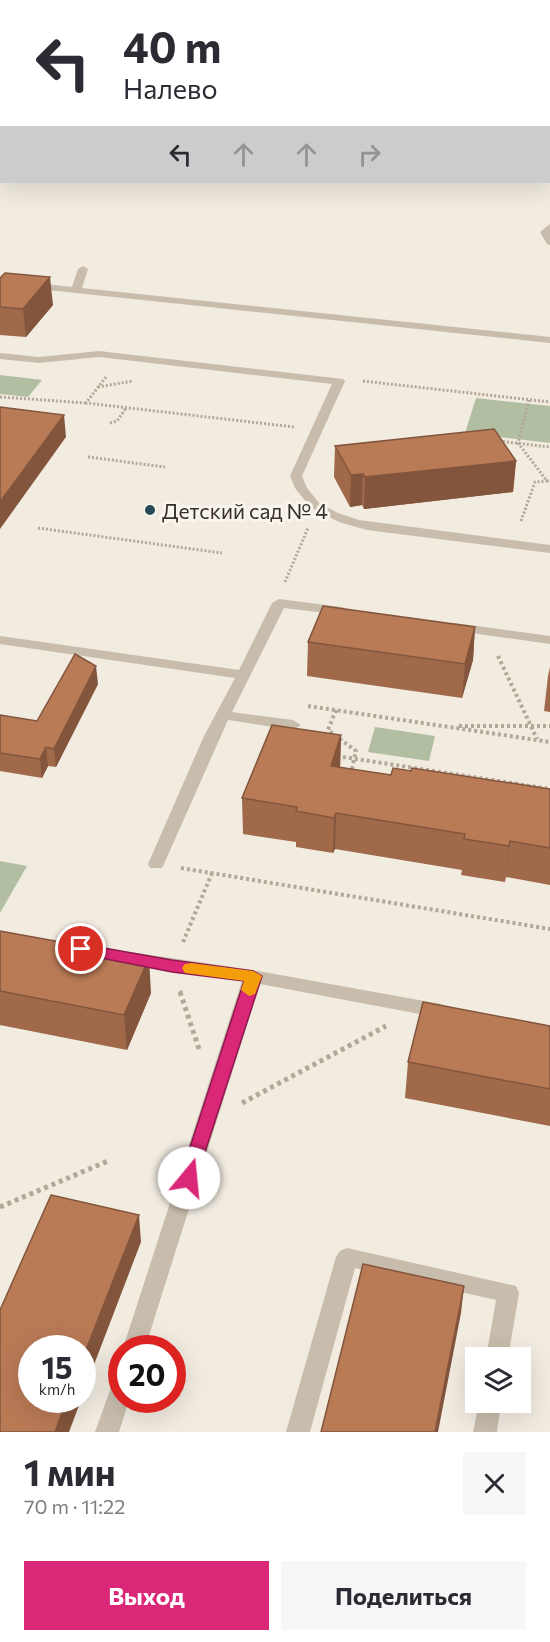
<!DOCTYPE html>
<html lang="ru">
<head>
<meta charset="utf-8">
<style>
	:root { --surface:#fff; --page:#f7f7f7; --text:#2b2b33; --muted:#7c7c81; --accent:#db2777 }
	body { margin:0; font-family:Commissioner,sans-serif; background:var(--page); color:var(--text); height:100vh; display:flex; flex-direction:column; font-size:22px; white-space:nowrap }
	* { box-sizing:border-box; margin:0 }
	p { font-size:20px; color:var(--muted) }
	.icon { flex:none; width:33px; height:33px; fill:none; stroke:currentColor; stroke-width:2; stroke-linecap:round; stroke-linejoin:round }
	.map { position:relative; height:1432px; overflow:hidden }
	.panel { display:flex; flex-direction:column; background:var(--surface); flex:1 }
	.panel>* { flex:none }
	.guide { position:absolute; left:0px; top:0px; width:550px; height:183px; box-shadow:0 6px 24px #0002; background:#fff; color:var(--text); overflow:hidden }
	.tools { position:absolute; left:465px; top:1347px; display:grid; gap:12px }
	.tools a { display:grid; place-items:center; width:66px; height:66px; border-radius:0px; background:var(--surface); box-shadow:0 6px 24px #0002; font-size:30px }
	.speed { position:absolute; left:18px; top:1335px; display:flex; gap:12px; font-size:30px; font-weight:700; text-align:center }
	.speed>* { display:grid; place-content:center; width:78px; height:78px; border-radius:50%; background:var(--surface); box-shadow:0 6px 24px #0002; line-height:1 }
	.speed small { font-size:15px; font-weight:400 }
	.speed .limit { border:9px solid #d22; background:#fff; color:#111 }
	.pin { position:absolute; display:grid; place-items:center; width:51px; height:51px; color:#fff; margin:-26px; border:3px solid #fff; border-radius:50%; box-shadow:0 2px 6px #0007 }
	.me { position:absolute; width:66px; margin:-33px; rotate:17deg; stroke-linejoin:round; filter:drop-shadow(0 0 4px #0008) }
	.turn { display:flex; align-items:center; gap:21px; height:126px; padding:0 24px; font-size:27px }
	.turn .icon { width:78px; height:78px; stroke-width:2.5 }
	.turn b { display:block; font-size:42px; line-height:51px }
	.lanes { display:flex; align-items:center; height:57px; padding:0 24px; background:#0003; justify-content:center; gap:30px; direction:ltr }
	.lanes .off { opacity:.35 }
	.round { display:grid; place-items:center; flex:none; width:63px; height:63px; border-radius:0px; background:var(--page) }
	.headline { display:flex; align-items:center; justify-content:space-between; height:102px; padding:0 24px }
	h1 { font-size:36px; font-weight:700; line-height:45px }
	.action { display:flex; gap:12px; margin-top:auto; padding:12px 24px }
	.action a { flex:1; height:69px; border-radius:0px; background:var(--accent); color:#fff; font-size:24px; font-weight:700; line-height:69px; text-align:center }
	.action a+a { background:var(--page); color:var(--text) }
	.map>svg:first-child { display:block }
	.green { fill:#b1bea2 }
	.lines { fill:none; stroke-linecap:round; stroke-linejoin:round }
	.path-far2 { stroke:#b3a797; stroke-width:3; stroke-dasharray:2 2; stroke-linecap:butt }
	.path-far1 { stroke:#b3a797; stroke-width:4; stroke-dasharray:3 3; stroke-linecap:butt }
	.path { stroke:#b3a797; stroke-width:5; stroke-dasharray:4 4; stroke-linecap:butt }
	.service { fill:#c8bdad; fill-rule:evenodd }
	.wall { fill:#9f694a }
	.shaded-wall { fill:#82553c }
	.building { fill:#b97a56; stroke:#82553c; stroke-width:1.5 }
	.route { fill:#db2777; stroke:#8e194d; stroke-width:1.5 }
	.slow { fill:#f59e0b }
	.poi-dot { fill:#254b54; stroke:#f9f4ec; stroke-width:2 }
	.labels { text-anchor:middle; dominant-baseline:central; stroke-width:6; stroke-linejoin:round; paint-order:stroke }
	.poi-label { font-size:21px; fill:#37302b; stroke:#f9f4ec; text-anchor:start }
</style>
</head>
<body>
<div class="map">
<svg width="550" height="1432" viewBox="0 0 550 1432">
	<rect width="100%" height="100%" fill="#f1ebe0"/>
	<!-- green -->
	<path class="green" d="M0,375l42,5 -14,17 -28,-3z
		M476,398l74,8v37l-85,-10z
		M375,727l60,9 -6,25 -61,-9z
		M0,861l27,5 -27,47z"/>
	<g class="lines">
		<!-- path-far2 -->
		<path class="path-far2" d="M106,377l-20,26 208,24
			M363,381l187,21
			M98,387l35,-6
			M0,397l86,6
			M529,400l-11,43 29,38 3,-1
			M110,423l7,-2 9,-13
			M499,441l51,6
			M88,457l77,10
			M521,521l14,-39 12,-1
			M38,528l184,25
			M285,582l23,-54"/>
		<!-- path-far1 -->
		<path class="path-far1" d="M498,656l39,83
			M308,706l242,36
			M336,710l-8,20 28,21 -5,22
			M459,726h91
			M337,756l213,33
			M181,868l369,61
			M183,942l29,-69
			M180,991l1,2"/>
		<!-- path -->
		<path class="path" d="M180,992l19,57
			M242,1103l144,-77
			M0,1207l108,-46"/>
		<!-- service -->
		<path class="service" d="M550,224v21l-3,-1 -7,-12z
			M83,266l5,3 -6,19 468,49v6l-550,-58v-6l72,8 6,-18z
			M99,351l244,28 2,2 -43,95 5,12 12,15 19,10 21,7 191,25v8l-183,-23 -28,-8 -28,-14 -16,-20 -5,-12 42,-92 -233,-27 -60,6 -39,-4v-6l39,4z
			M279,599l63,8 7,4 -7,4 -58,-7 -52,104 61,8 8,5 -8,5 -65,-10 -64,144 -2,4h-12l-2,-4 56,-128 31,-58 -235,-34v-8l239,34 33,-67z
			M455,623l95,13v8l-100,-14 -2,-3z
			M130,952l123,18 188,34 6,2 3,5 -3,5 -6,2 -181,-34 -115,364h-22l119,-367 -118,-19 -3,-4 3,-4z
			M347,1248l169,38 3,7 -11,65h-22l10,-58 -141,-32 -45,164h-24l50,-175 4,-6z
			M122,1376v24h7l-10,32h-24l19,-53z
			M479,1402h22l-4,30h-24z"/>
	</g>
	<!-- wall -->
	<path class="wall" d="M0,278l53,27 -27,32 -26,-2z
		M335,446l181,15 -3,31 -149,17 -2,-4 -12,2 -16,-30z
		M475,627l-2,33 -11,38 -155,-22 1,-34z
		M550,667v45l-6,-1 4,-35z
		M98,684l-42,83 -8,-1 -6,12 -42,-7v-56l37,6z
		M341,735l-1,32 51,8 159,14v96l-44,-8 -1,5 -44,-7 1,-5 -127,-21 -2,4 -37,-6v-5l-53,-8 -1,-36z
		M0,931l151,62 -24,57 -127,-25z
		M550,1026v100l-145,-28 3,-36z"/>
	<!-- shaded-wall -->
	<path class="shaded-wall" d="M50,277l3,28 -27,32 -3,-28z
		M64,415l2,22 -66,92v-27z
		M516,461l-3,31 -149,17 1,-32z
		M363,474l-1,31 -12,2 1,-32z
		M475,627l-2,33 -11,38 3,-34z
		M96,666l2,18 -42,83 -2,-18z
		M341,735l-1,36 -9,-5z
		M46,747l2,19 -6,12 -2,-19z
		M336,813l-1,36 -2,4 1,-35z
		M510,841l-5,41 4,-36z
		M149,958l2,35 -24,57 -3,-35z
		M139,1215l2,27 -59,154v-36z
		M464,1286l-3,27 -23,119h-3z
		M67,1400h14l-12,32h-14z"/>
	<!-- building -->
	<path class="building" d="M5,273l45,4 -27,32 -23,-2v-29z
		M0,407l64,8 -64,87z
		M494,429l22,32 -151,16 -2,-3 -12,1 -16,-29z
		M323,606l152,21 -10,37 -157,-22z
		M75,654l21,12 -42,83 -8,-2 -6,12 -40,-6v-38l37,6z
		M272,725l69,10 -10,31 60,9 2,-7 18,3 1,-3 138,21v59l-40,-7 -1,5 -45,-7 1,-5 -129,-21 -2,5 -38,-7 1,-4 -55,-9z
		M0,931l149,27 -25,57 -124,-24z
		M423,1002l127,24v63l-142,-27z
		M51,1195l88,20 -57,145v-12h-50v52h35l-12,32h-55v-122z
		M363,1264l101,22 -29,146h-114z"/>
	<!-- route -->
	<path class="route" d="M81,944l91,16 81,11 9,5 -67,207 -6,2 -7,-2 -2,-5 64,-197 -72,-9 -96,-19 -3,-4 3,-4z"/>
	<!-- slow -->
	<path class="slow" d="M191,963l62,8 9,5 -7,18 -6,2 -8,-6 3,-9 -59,-8 -3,-5 3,-4z"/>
	<!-- markers -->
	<circle class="poi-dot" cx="150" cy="510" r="6"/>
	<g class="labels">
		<!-- poi labels -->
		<g class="poi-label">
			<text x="162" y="510">Детский сад № 4</text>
		</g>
	</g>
</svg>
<div class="tools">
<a><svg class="icon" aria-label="layers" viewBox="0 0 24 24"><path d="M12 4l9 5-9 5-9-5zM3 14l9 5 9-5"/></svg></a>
</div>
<div class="speed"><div>15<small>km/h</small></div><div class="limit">20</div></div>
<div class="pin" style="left:81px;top:949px;background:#d93025"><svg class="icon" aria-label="arrive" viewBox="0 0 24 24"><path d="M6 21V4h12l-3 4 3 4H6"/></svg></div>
<svg class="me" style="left:189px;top:1178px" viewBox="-20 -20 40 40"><circle r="19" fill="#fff"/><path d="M0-13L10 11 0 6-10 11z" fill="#db2777"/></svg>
<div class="guide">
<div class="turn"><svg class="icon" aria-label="left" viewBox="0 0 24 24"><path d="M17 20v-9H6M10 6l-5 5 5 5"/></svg><div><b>40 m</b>Налево</div></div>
<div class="lanes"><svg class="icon" aria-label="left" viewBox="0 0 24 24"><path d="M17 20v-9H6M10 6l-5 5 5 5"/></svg><svg class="icon off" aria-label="ahead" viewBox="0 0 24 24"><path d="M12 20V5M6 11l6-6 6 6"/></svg><svg class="icon off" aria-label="ahead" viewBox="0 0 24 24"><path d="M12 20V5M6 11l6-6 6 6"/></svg><svg class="icon off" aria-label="right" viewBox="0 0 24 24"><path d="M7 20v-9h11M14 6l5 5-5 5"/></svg></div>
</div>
</div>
<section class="panel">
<div class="headline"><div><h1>1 мин</h1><p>70 m · 11:22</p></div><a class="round"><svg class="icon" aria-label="close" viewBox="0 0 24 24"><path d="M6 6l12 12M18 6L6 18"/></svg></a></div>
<div class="action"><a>Выход</a><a>Поделиться</a></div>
</section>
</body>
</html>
